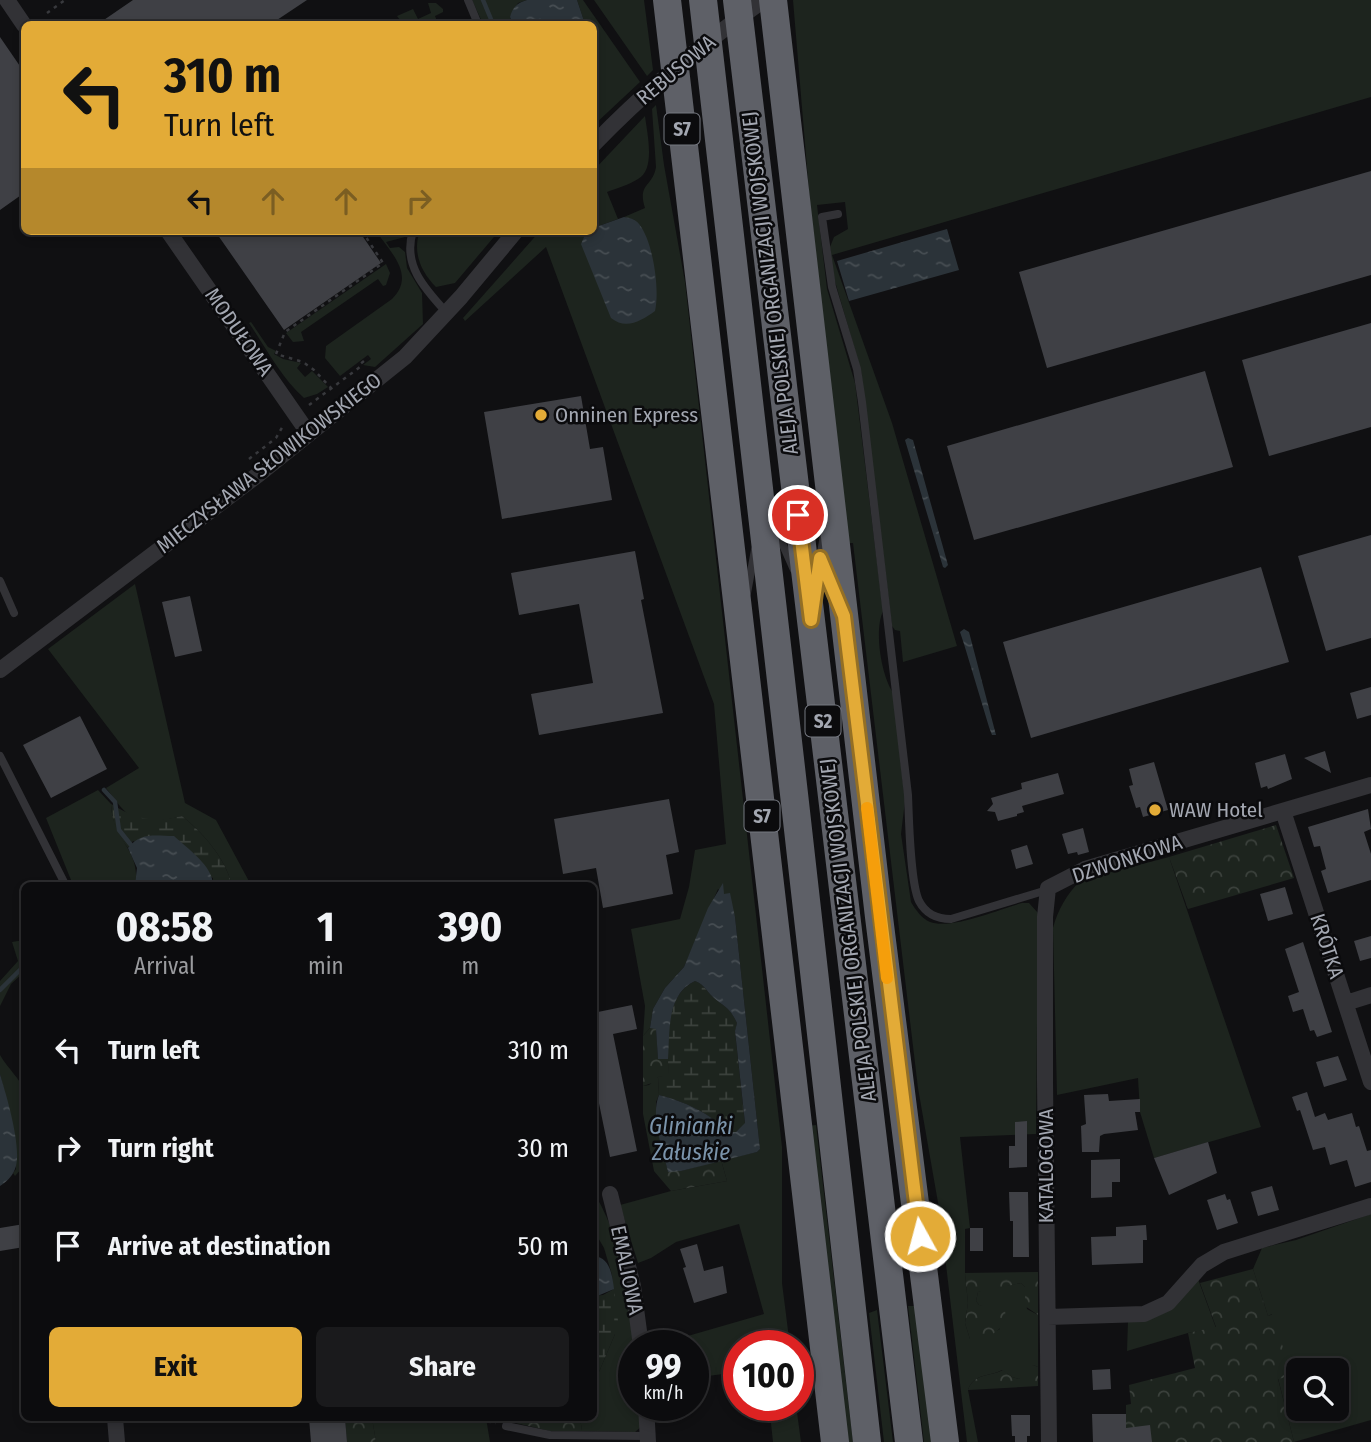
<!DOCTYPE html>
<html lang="en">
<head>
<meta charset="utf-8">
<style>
	:root { --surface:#0c0c0e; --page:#1a1a1c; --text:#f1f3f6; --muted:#9a9b9e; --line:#2c2c2e; --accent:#e3ab37 }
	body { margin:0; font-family:"Fira Sans Condensed",sans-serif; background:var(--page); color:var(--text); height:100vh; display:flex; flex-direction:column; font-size:26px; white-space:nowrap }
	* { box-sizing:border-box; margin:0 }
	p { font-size:23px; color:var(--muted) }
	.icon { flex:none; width:38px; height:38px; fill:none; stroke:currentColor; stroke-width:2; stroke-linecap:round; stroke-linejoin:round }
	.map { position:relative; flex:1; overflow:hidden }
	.side { position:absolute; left:21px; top:882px; width:576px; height:539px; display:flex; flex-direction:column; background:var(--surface); border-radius:10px; box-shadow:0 4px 10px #0003,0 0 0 2px var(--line) }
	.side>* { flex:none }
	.top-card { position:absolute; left:21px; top:21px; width:576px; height:214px; border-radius:10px; box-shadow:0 4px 10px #0003,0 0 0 2px var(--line); background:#e3ab37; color:#111; overflow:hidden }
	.tools { position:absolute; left:1286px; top:1358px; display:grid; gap:14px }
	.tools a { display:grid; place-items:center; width:63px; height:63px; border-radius:10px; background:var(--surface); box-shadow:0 4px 10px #0003,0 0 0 2px var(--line); font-size:35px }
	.speed { position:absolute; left:618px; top:1330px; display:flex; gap:14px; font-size:35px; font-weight:700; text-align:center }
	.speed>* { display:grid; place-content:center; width:91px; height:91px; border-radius:50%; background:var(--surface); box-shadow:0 4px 10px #0003,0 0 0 2px var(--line); line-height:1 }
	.speed small { font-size:18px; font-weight:400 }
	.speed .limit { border:10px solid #d22; background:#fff; color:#111 }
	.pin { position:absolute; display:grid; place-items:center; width:60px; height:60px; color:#fff; margin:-30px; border:4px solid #fff; border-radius:50%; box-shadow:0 2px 7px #0007 }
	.me { position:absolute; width:77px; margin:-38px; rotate:353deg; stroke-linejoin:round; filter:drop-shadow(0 0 5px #0008) }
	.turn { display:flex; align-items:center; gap:24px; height:147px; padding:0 28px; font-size:32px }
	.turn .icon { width:91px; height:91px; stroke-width:2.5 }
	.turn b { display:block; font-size:49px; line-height:60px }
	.lanes { display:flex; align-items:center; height:66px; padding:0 28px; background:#0003; justify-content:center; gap:35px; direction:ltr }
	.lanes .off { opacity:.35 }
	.eta { display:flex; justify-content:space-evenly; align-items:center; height:119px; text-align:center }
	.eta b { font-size:42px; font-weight:700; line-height:49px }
	.button { display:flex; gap:14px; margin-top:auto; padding:14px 28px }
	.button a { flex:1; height:80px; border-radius:10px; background:var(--accent); color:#111; font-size:28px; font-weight:700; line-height:80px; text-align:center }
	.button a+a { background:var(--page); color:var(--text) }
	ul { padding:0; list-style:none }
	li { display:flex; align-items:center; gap:21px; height:98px; padding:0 28px }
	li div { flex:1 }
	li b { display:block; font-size:26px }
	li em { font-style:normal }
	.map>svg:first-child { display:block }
	.grass { fill:#1d241e; fill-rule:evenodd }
	.forest { fill:url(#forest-crowns) }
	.wetland { fill:url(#wetland-marsh) }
	.water { fill:url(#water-ripples) }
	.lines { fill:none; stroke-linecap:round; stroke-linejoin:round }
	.stream { stroke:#2b3339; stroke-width:4.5 }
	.building { fill:#3f4045 }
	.path { stroke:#38393d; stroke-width:2.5; stroke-dasharray:3.5 5; stroke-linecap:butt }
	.service { stroke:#323236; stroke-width:8 }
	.minor { stroke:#323236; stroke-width:16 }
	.motorway { stroke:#5e6067; stroke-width:28 }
	.route-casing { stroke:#946f24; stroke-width:18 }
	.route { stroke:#e3ab37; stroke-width:12 }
	.slow { stroke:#f59e0b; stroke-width:12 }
	.poi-dot { fill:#e3ab37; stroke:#0b0b0d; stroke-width:2.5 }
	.labels { text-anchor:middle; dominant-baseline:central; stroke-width:5; stroke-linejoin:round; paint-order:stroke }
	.shield { fill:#0b0b0d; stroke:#757880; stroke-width:2 }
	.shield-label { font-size:19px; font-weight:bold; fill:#a3a7b1 }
	.street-label { font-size:21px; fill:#a3a7b1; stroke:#0b0b0d }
	.poi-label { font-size:21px; fill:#a3a7b1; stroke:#0b0b0d; text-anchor:start }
	.water-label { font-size:23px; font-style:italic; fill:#7b94ab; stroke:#0b0b0d }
</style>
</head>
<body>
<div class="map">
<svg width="1371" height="1442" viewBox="0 0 1371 1442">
	<defs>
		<pattern id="forest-crowns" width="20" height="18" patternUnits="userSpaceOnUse" patternTransform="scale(1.75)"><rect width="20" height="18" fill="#1d241e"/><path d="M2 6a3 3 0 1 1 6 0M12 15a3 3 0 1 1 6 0" fill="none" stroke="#3b413c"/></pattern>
		<pattern id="wetland-marsh" width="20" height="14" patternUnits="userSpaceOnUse" patternTransform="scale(1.75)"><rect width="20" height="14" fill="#1d241e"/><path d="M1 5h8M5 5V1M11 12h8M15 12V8" fill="none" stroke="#3b413c"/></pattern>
		<pattern id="water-ripples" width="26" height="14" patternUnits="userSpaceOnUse" patternTransform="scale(1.75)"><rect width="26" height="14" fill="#2b3339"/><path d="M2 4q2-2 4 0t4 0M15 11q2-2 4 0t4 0" fill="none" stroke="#474e53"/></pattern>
	</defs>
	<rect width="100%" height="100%" fill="#101012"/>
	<!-- grass -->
	<path class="grass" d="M472,0h55l-9,3 -8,14 3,7h-30z
		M577,0h6l57,82 -47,44v-61l2,-9 -2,-32h-8z
		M594,0h50l9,70 -6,6z
		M793,0h578v97l-539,158 60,168 65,223 -54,16 -3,-31 -5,-1 -3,-4 -31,-255 -27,-93 -4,-31 4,-10 14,-8 -3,-27 -28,3 10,84 28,94 28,228c-9,20 -2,63 10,82l12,108 -4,33 10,68c4,7 11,17 19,20 21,8 70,-13 92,-19h7l9,10 -2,221 -76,3 10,91 -5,1v44l3,30 -3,20 5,16 14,-2 16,-8 -17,-23 -4,-1 -3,-4 2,-9 5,-2 38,-7 4,4 2,22 11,6v52l-5,-2 -14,14 -7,-2 -10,-7c-13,7 -28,3 -34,20l10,52h-11l-27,-228 -22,-126 -65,-545h-4l-39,-340z
		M428,3h8l7,6v3l-8,4 3,8h-35l-6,-8 16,-7 5,10 13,-6z
		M656,105l8,60 21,117 97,865v136l8,63h-52v26l-45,6v-32l-33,-2 104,-30 -25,-90 -63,18 -25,16 -13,5 -18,-58 51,-14 56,-10 -6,-21 36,-8 3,-3 -25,-232 -11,-23 -6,-5 -34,78 -19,21 -12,21 -3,19 -7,8 2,-30 -14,-77 49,-10 9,-32 6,-37 31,-6 -12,-140 -168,-457 -81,74 -2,-3 77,-87h50l-5,4 50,-15 -11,-3 21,-9c-8,-25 8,-21 11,-41l-4,-58z
		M645,116c2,17 11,53 -7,63 -9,6 -21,9 -31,13l11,27 -25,9v-57z
		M376,231h32l-3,6 -19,5 4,6 9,-1 6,5 2,16 15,25 1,31 -48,43 -12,-2 8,-6 -3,-4 -28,21 -15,-18 1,-12 66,-47c24,-24 -1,-46 -16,-68z
		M420,231h79l-44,52 -19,4c-15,-15 -24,-35 -16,-56z
		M386,264l4,9 -4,12 -3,1 -5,-7 -77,53 3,9 -11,1 -7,-9z
		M251,322l17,25 8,4 -2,3 9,5 18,4 -4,5 8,9 7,-6 16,16 -11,7 -13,4c-22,-19 -38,-50 -55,-75z
		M135,584l50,219 31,17 35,65h-19c-7,-27 -28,-51 -50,-69 -16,4 -39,9 -54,-2 -9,-7 -15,-18 -22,-26l33,-20 -91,-119z
		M98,790l13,14c1,36 31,47 24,81h-61l-3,-5 -25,-62z
		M1169,857l92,270 -107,31 -14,-46 -2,-34 -81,17 -4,-167c5,-19 14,-34 28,-48z
		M24,940v32l-13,12 -11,22v-25l18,-20 -6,-19z
		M0,1055c8,14 20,23 24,36v75l-9,10 -2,-3 3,-4 -2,-38 -14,-57z
		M658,1077l1,18 -3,7v13l12,57 -14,-1 -11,-57v-28l6,-1z
		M816,1125l37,317h-8l-38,-316z
		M597,1198c35,62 37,138 37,207h7l1,21 -7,6 -53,-1 -2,-13h13v-32l22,-52 -3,-59 -8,-27 -11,-19v-30z
		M1371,1214v206l-77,22 -16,-64 -6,-64 -4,2 -15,-47 9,-21 34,-8zM1298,1370h39v39h-39z
		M1198,1279l18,49 -28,5 -61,18 1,-30z
		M908,1306h8l16,136h-8z
		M877,1310l16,132h-9l-15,-129z
		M769,1405h27l5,37h-28z
		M372,1418h114l4,24h-114z"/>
	<!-- forest -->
	<path class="forest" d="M1276,825l18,53 -106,31 -19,-52z
		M650,1028h6l2,31h10v17l-10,1 -3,5 -12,4v-50z
		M721,1160l6,21 -56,10 -17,-20h27z
		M1253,1269l15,47 5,-2 17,57 -3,6 -9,2 16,63h-168v-37l5,-1 -2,-19 66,-17 -7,-35 28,-6 -16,-44z
		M1038,1272v43l-13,-9v-19l-4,-4 -43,9 -2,9 3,4c10,1 17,-3 26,6 4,18 -19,30 -35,28l-5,-16 3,-20 -3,-30z
		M1033,1365l5,2v19l-70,4c6,-17 21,-13 35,-20l9,7 7,2 6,-11z
		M345,1418h27l4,24h-29z
		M494,1418h86l2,13h-32z"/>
	<!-- wetland -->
	<path class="wetland" d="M111,804c27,16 41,19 71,12 22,18 43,42 50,69h-19v-7l-80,-37 -5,7c-11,-14 -16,-26 -17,-44z
		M695,981c10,4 11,10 18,16 12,11 16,9 24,26l-2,9 10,92 -9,8h-10c-15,-19 -43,-31 -67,-37l-1,-18 10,-2c1,-29 -6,-79 27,-94z
		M614,1289l4,32 -3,13 -22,52v-90l10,-1z"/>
	<!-- water -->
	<path class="water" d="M527,0h50l8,24h-72l-3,-7c3,-10 7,-14 17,-17z
		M624,217c6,1 11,2 15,7 14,17 21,66 16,87 -14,10 -29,19 -44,7l-30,-74 4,-9 8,-4v-3z
		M947,229l12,41 -110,31 -12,-40z
		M908,438l5,2 35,125 -3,3 -2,-1 -38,-127z
		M964,629l5,3 27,103h-4l-3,-8 -25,-83 -4,-12z
		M174,836c14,13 39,30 39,49h-78l2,-17 -9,-20c13,-16 26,-12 46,-12z
		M723,883l1,11 6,-1 5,24 25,232 -3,3 -76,19 -13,1c-5,-23 -18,-55 -9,-77 24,6 52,18 68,37h9l9,-9 -10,-92 2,-8c-8,-17 -12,-15 -24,-26 -7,-6 -8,-12 -18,-16 -29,13 -25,52 -27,78h-10l-2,-30 -6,-1 3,-19 12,-21 19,-21 24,-59z
		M0,1074c6,21 23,75 15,95 -3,8 -9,13 -15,17z
		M593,1256c17,1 19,18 21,33l-19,8z"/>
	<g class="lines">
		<!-- stream -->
		<path class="stream" d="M483,0l10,24
			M104,790l11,12 4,28 12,15
			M0,990l24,-24"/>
	</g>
	<!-- building -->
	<path class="building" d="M133,0h174l-36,24h-173z
		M0,37l24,35v121l-24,17z
		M1371,171v104l-324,93 -28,-96z
		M215,231h144l22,32 -97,67z
		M1371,323v104l-102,29 -27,-96z
		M1205,371l28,96 -259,73 -27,-94z
		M581,396l9,53 13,-2 9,53 -110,19 -18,-107z
		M1371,535v103l-45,13 -28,-95z
		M635,551l9,48 -3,1 22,113 -124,22 -8,-41 62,-11 -14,-79 -60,11 -8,-42z
		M1261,567l28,95 -258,76 -28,-96z
		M190,596l12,55 -27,6 -13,-55z
		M1371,687v28l-14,4 -7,-26z
		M80,716l27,53 -56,29 -28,-53z
		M1325,751l6,22 -27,-15z
		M1285,754l7,25 -24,10 -1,-3 -6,2 -6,-25z
		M1154,762l14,48 -25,7 -3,-10 -4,1 -7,-22 4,-1 -4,-16z
		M1058,773l6,21 -42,12 2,6 -7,2v2l-19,5 -3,-9 -8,-1 6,-7 -2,-6 31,-9 -1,-6z
		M669,799l10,53 -13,3 7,39 -70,14 -7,-40 -33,6 -9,-55z
		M1368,809l3,20 -7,3 7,22v26l-43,13 -7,-22 5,-2 -6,-23 -6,1 -6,-20z
		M1083,828l6,24 -11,3 -1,-3 -9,2 -6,-20z
		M1027,845l6,19 -17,5 -5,-19z
		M1285,887l8,27 -25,7 -8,-27z
		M1371,936v22l-11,3 -6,-20z
		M1303,942l29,90 -15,5 -3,-7 -4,1 -7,-22 -10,3 -5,-16 11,-4 -14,-43z
		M632,1005l5,24 -24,5 24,117 -27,6 -17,-83v-61z
		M1338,1056l9,24 -23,7 -8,-25z
		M1307,1092l8,25 10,-4 3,7 24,-7 4,14 3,-1 8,25 4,-1v32l-16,5 -8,-27 -17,5 -5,-18 -12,3 -13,-40 -3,1 -5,-14z
		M1108,1094l1,7 31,-2v13h-5l3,18 -34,4 -4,2 -1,16h-17l-1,-26 5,-2 -2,-29z
		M1027,1121v46l-18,1v-22h6v-24z
		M1208,1142l9,31 -48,22 -15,-37z
		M1120,1159v23h-8v15l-21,1v-38z
		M1272,1186l7,24 -21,6 -7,-24z
		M1009,1192h19l1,65h-16v-36h-3z
		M1225,1194l2,6 3,-1 8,24 -21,7 -10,-30z
		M24,1224v23l-24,4v-23z
		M1146,1225l1,15h-4v23l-51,2 -1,-28 25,-1v-9z
		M970,1228h13v23h-13z
		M697,1244l7,27 19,-5 4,27 -33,10 -11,-35 3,-1 -6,-18z
		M1110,1369l1,20 -18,1 -1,-20z
		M1092,1414h34v14l24,-3 2,17h-59z
		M1011,1415h19v21h-3v6h-12v-6h-3z
		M309,1418h36l2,24h-36z"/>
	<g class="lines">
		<!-- path -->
		<path class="path" d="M47,13l18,-13
			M332,389l-18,-19 -11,-8 -27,-8 9,-22 98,-69 -21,-32
			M309,405l51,-38v-3l8,-6
			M249,459l27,-21 8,-14
			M479,1420l17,3"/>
		<!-- service -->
		<path class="service" d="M468,0l10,24
			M838,214l-16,3 10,70 25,82 5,33 46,393c1,23 2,87 11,106 7,13 17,18 32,18l96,-29
			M413,231c-11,34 12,58 34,82
			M775,527l19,43
			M817,577l7,-42
			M0,581l14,32
			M747,593l8,-43
			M0,756l66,130
			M506,1426l44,9 98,1"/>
		<!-- minor -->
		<path class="minor" d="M7,0l17,25
			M593,145c52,-54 110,-102 171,-145
			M168,231l141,203
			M0,670l259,-196 146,-117 56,-60 55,-66
			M1283,811l88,271
			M1346,1003l25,-8
			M610,1194l23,92 8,60
			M1048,1317l96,-3 24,-11 34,-38 22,-13 147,-46
			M646,1405l2,37
			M115,1418l2,24
			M1049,1442l-4,-361v-164l3,-29 37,-19 286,-84"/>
		<!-- motorway -->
		<path class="motorway" d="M667,0l168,1442
			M703,0c56,481 110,961 164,1442
			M737,0l172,1442
			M773,0l106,917 66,525"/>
	</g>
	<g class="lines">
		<!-- route casing -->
		<g class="route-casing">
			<path id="route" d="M798,515l13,105 9,-62 24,58 76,620"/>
		</g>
		<!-- route -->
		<use href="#route" class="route"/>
		<!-- slow -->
		<path class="slow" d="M867,808l20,170"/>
	</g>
	<!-- markers -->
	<g class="poi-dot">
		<circle cx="541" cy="415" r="7"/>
		<circle cx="1155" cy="810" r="7"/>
	</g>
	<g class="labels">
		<!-- shield labels -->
		<g class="shield">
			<rect x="664.5" y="113.5" width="35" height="31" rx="5"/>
			<rect x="805.5" y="705.5" width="35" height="31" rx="5"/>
			<rect x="744.5" y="800.5" width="35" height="31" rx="5"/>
		</g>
		<g class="shield-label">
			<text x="682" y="129">S7</text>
			<text x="823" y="721">S2</text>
			<text x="762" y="816">S7</text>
		</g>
		<!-- street labels -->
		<g class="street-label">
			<text transform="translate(676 70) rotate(-40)">REBUSOWA</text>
			<text transform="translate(770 283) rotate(-97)">ALEJA POLSKIEJ ORGANIZACJI WOJSKOWEJ</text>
			<text transform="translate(239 332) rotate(55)">MODUŁOWA</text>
			<text transform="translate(269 463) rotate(-38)">MIECZYSŁAWA SŁOWIKOWSKIEGO</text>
			<text transform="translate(1127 859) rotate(-18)">DZWONKOWA</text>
			<text transform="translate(848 930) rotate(-97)">ALEJA POLSKIEJ ORGANIZACJI WOJSKOWEJ</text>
			<text transform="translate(1327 946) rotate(72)">KRÓTKA</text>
			<text transform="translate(1046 1166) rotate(-90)">KATALOGOWA</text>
			<text transform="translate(627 1270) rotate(78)">EMALIOWA</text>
		</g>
		<!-- poi labels -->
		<g class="poi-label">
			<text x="555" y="415">Onninen Express</text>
			<text x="1169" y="810">WAW Hotel</text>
		</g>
		<!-- water labels -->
		<g class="water-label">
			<text x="691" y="1126">Glinianki<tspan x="691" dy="26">Załuskie</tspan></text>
		</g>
	</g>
</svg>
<div class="tools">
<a><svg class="icon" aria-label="search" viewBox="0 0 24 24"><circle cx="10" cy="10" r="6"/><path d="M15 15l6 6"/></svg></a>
</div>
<div class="speed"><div>99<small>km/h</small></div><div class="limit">100</div></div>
<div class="pin" style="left:798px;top:515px;background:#d93025"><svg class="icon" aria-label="arrive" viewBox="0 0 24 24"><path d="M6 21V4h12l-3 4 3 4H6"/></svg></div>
<svg class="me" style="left:920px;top:1236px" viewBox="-20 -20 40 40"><circle r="17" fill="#e3ab37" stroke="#fff" stroke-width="3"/><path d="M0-11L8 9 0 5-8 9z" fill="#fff"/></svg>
<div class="top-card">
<div class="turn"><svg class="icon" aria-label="left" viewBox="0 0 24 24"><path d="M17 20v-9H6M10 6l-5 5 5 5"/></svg><div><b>310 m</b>Turn left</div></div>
<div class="lanes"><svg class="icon" aria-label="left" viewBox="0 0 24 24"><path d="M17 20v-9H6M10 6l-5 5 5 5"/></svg><svg class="icon off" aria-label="ahead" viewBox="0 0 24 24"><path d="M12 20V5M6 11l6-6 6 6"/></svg><svg class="icon off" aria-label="ahead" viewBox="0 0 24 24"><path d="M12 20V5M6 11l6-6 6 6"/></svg><svg class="icon off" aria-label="right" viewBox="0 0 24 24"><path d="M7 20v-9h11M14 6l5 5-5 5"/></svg></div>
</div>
<section class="side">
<div class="eta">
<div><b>08:58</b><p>Arrival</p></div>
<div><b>1</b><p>min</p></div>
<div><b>390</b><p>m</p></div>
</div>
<ul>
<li><svg class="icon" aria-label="left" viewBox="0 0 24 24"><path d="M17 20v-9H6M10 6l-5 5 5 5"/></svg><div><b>Turn left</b></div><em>310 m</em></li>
<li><svg class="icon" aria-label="right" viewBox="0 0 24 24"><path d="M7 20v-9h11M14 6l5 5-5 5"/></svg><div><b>Turn right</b></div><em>30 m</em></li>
<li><svg class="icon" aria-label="arrive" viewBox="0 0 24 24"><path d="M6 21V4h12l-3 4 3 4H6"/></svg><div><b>Arrive at destination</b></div><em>50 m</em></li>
</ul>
<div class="button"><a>Exit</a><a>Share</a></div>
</section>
</div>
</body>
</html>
